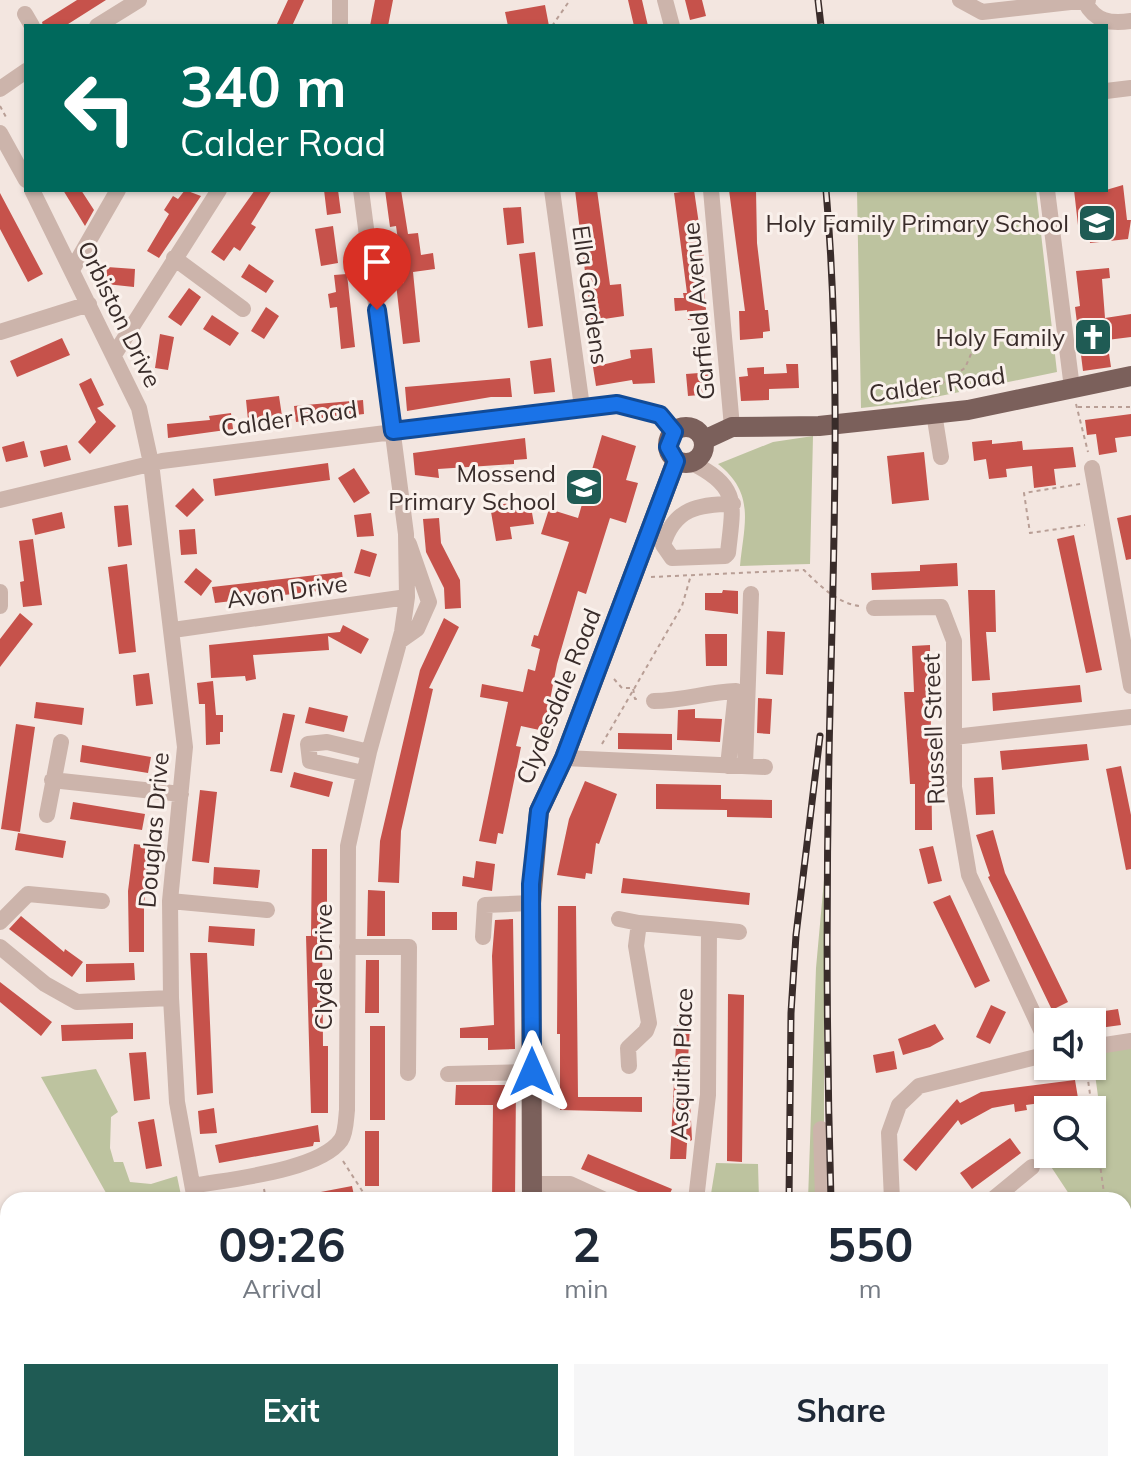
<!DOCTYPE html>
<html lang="en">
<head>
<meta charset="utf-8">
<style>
	:root { --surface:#fff; --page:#f6f6f7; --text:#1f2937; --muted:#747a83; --accent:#1f5b54 }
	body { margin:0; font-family:Mulish,sans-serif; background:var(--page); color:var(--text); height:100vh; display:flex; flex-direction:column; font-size:30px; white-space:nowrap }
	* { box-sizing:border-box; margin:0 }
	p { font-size:26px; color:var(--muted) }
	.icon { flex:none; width:44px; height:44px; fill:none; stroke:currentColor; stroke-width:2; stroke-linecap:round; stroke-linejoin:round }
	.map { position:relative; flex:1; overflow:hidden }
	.details { position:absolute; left:0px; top:1192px; width:1132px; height:280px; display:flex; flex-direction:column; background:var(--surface); border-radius:24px 24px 0 0; box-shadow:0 2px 6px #0004 }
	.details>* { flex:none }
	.hud { position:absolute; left:24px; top:24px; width:1084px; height:168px; border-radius:0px; box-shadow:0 2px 6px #0004; background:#00695c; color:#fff; overflow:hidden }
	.fabs { position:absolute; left:1034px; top:1008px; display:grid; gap:16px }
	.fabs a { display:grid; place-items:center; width:72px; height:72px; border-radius:0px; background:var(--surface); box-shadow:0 2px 6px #0004; font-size:40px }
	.pin { position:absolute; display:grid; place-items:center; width:68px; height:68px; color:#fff; margin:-82px -34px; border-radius:50% 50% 50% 0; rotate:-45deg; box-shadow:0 0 8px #0007 }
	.pin .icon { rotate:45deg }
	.me { position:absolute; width:88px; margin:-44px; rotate:0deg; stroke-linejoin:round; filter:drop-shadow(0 0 6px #0008) }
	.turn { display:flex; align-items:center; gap:28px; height:168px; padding:0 24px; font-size:36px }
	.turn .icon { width:104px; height:104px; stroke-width:2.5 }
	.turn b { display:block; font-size:56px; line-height:68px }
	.eta { display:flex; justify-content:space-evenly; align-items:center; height:136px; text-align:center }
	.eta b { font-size:48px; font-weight:700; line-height:56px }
	.cta { display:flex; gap:16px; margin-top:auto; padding:16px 24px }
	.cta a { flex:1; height:92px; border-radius:0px; background:var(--accent); color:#fff; font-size:32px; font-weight:700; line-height:92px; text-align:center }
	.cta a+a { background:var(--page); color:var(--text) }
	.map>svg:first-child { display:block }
	.green { fill:#bdc39f }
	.building { fill:#c6524b }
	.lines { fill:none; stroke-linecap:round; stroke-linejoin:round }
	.path { stroke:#b89e95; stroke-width:2; stroke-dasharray:4 4; stroke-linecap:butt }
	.minor { stroke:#ccb4ab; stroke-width:16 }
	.major { stroke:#7b605b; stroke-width:20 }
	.rail-casing { stroke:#392c2a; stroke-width:7 }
	.rail { stroke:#faf1ec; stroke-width:4; stroke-dasharray:12; stroke-linecap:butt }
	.route-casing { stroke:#114b97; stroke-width:20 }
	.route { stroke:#1a73e8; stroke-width:14 }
	.labels { text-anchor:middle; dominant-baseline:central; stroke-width:6; stroke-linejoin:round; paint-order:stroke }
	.poi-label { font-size:24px; fill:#392c2a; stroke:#faf1ec; text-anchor:end }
	.street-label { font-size:24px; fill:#392c2a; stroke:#faf1ec }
</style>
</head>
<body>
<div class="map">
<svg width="1131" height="1472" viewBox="0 0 1131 1472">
	<rect width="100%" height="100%" fill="#f3e6e0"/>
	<!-- green -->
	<path class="green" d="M857,190h179l21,182 -151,31 -45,5z
		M813,436l-3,128 -70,2c4,-42 16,-72 -22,-102l55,-22z
		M824,880v320h-16l8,-232z
		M1131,1048v239l-7,-11v-76h-51l-31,-47 50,1v-12l12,-3 -12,-86z
		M96,1069l22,43 -7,5 -1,31 4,14h9l7,20 21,2 26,-8 5,24h-72l-69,-123z
		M716,1163l42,1 1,36h-49z
		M1131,1296v176h-143l5,-8h131v-161z"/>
	<!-- building -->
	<path class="building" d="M77,0h29l-41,26h-22l-1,-4z
		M288,0h16l-12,26h-16z
		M375,0h18l-5,26h-18z
		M628,0h14l6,26h-14z
		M685,0h17l4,16 -16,4z
		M545,5l4,21h-41l-3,-14z
		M1123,185l4,35h4l-3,19 -38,4 -1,-11 -10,2 -5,-44h32z
		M63,190h18l13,20 -9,16z
		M185,190l16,6 -42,62 -12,-7 22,-37 -5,-4 9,-14 5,3z
		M255,190h17l-21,34 5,3 -16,24 -6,-4 -10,14 -13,-9z
		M324,190h14l3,23 -14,2z
		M385,190h16l7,44 10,-1 3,22 12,-2 2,16 -22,3 7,70 -17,2 -7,-60 8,-1 -8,-57 -6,1z
		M575,190h22l13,95 11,-1 3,32 -33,5z
		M694,190l12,82h-4l5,46 -19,2 -1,-10 -12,1 -1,-13h10l-1,-5h4l-13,-100z
		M729,190h27l1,53 8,67h3l2,21 -7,1v6l-23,2 -1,-29h6z
		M0,193l43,81 -15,8 -28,-53z
		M521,207l3,36 -17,2 -4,-37z
		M333,226l5,37 -17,3 -6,-37z
		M535,252l8,74 -15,2 -9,-74z
		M249,264l25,17 -8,12 -25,-16z
		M107,267l28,2 -1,18 -28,-3z
		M1109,268l1,10 -8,1 3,39 26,-4v23l-24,3 4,27 -28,4 -8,-64 5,-1 -4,-35z
		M347,274l8,73 -14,2 -4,-42 -7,1 -2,-14 8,-2 -2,-17z
		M189,288l12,9 -20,29 -13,-9z
		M266,307l13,9 -15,23 -13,-8z
		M212,315l27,18 -9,13 -27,-17z
		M160,334l14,3 -6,33 -13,-2z
		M62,338l8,17 -53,22 -7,-16z
		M652,348l3,35 -22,1 -1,-4 -36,6 -3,-19 38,-9 -1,-8z
		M551,358l4,34 -21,2 -4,-33z
		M786,364h12l1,24 -30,1v11l-28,1 -2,-24 9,-1 -1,-8 17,-1v7l23,-1z
		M699,368h10l2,26 -23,2 -2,-22 13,-1z
		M91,378l13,27 -7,3 19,18 -26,28 -12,-12 18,-20 -17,-38z
		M510,378l2,19h-21l-84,14 -2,-24z
		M279,396l3,20 -34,4 -2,-20z
		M363,400l1,14 -68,8 -2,-16z
		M231,413l2,16 -65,9 -1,-14 43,-4 -1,-4z
		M1131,414v22l-16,2 2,14 -18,3 -3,-21 -9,1 -2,-15z
		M602,435l34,11 -10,34 12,3 -12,40 -16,-5 -24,76 -8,-3 -21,73 -13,67 -23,-5 -5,20 5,1 -18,87 -5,-1 -2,11 -17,-3 29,-139 -28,-5 2,-13 41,8 5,-23 7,2 5,-22 -9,-3 3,-11 4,1 31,-94 -28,-8 8,-25 29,9z
		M525,438l2,21 -13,1v4l-76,5 1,9 -24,-3 -2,-22z
		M992,440v4l30,-3 1,9 50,-3 3,20 -22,2 2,16 -22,3 -2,-22 -26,3 1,8 -18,2 -3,-20 -12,2 -2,-19z
		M24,441l4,16 -22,5 -4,-15z
		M67,445l4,15 -27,7 -4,-16z
		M924,452l5,48 -37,4 -5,-48z
		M328,463l2,17 -115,16 -2,-17z
		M354,468l16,25 -16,10 -16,-25z
		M193,488l11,12 -17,17 -12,-11z
		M510,503l1,8 20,-4 3,17 -24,3 2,12 -16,2 -6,-35z
		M128,505l4,40 -14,2 -4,-41z
		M62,512l3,16 -30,7 -3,-16z
		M371,513l3,23 -17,1 -3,-22z
		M1131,515v44l-5,1 -9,-42z
		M439,518l2,25 19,37 1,28 -16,1 -1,-21 -18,-36 -3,-33z
		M195,529l2,25 -16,1 -2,-25z
		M1074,535l28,135 -16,3 -29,-134z
		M33,539l9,66 -19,2 -3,-25 4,-1 -5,-40z
		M361,549l16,5 -7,23 -16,-4z
		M957,563l1,23 -86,4 -1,-17 49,-2v-6z
		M127,564l9,88 -17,2 -11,-87z
		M196,568l16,13 -11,15 -17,-14z
		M342,572l2,16 -129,15 -3,-16z
		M723,590l15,1v23l-33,-4v-17h17z
		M968,590h27l1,42h-10l4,48 -18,1z
		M20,613l13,11 -33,43v-28z
		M444,618l15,9 -30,61 4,1 -32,142 -2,52 -21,-1 2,-41 40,-171z
		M343,625l26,14 -8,15 -33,-18 1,14 -76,5 3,24 -10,2 -1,-5 -34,2 -2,-33 131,-13z
		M767,631l18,1 -2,43 -17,-1z
		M705,634h22v32h-21z
		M930,645l2,185h-17v-46h-5l-6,-92h10l-2,-46z
		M149,673l4,31 -17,2 -3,-31z
		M213,681l3,34h7v17h-3v12l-14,1 -1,-41h-6l-2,-21z
		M1080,685l2,17 -89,9 -1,-18z
		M758,698l14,1 -2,35 -13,-1z
		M36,702l48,6 -2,17 -48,-7z
		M309,707l39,9 -4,16 -39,-9z
		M695,709v9l27,1 -2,23 -43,-2 1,-30z
		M283,713l12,2 -13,58 -12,-2z
		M16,724l19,3 -15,105 -19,-3z
		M618,733l54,1v16l-54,-1z
		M1087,744l2,16 -87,10 -2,-19z
		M82,745l69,12 -3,16 -68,-11z
		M1121,766l10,49v54l-5,1 -20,-101z
		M294,772l39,10 -4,15 -39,-10z
		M993,777l2,37 -19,1 -2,-37z
		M585,781l32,13 -18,50 -3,-1 -4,31 -6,-1 -1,6 -28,-4 12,-56z
		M656,784l65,1v14l51,1v18l-45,-1v-7l-71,-1z
		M200,790l17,2 -8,71 -17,-2z
		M73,802l72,12 -3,16 -72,-11z
		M993,830l12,43 63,129 -16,8 -64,-133 2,-1 -14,-41z
		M18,833l48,8 -3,17 -48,-8z
		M134,844l17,2 -7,58v48h-15l-1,-61z
		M933,846l9,35 -14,3 -9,-35z
		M312,849h15v72h-5l1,125h5v67h-17l-5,-177h5z
		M476,861l19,3 -3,27 -30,-5 1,-10 11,2z
		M214,867l46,3 -2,18 -45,-4z
		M623,878l127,15 -1,12 -128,-12z
		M368,890l17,1v45h-18z
		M950,895l40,86 -15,7 -42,-86z
		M558,906h18l2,191h64v15l-82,-2v-76h-3z
		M432,912h25v18h-25z
		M21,916l43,36 1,-3 18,13 -11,15 -63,-48z
		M513,919l2,130 -27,1v-12h-28v-10l34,-3 -2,-69 3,-36z
		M209,926l46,3 -1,17 -46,-4z
		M190,953h17l6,140 -16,2z
		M366,960h13v53h-14z
		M134,963l1,17 -49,2v-18z
		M0,982l52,40 -11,14 -41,-34z
		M728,994l16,1 -2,167 -15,-1z
		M991,1005l15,7 -16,32 -14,-7z
		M1118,1009l3,16 -29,4v-7h-21v-6z
		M133,1023v16l-71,2 -1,-16z
		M935,1024l9,15 -14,8 -27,8 -5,-16z
		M677,1025l13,1 -2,34 4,80 -5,3 -1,16h-16z
		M370,1026h15v94h-15z
		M894,1051l3,18 -21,4 -3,-18z
		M146,1052l4,47 -16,2 -5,-48z
		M1075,1080l3,18 -52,7 1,5 -12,2 -1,-8 -22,4 -31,17 -3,-5 -42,51 -13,-11 54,-61 3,4 21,-11z
		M456,1085h60l-1,115h-23l1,-95h-38z
		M214,1108l3,25 -17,1 -2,-23z
		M154,1119l8,47 -16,3 -8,-47z
		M318,1125l2,17h-6l-1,4 -94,17 -4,-18z
		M365,1131h14v55h-14z
		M1010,1138l11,15 -49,36 -12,-16z
		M588,1154l84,35 -5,11h-9l-77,-31z
		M352,1186l3,14h-49l-1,-5z"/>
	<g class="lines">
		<!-- path -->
		<path class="path" d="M552,26l18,-26
			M0,106l7,13
			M921,397l44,-29 9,-21
			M1076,404l12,48
			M1078,407h53
			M1080,484l-56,9 6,40 55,-8
			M651,577l153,-7c15,15 34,34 56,36
			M614,679l8,9h11l2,11h4
			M602,744l80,-138 9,-31
			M1086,1066l19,134
			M343,1161l25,39
			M264,1189l2,11
			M1124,1255l7,10
			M1124,1316l7,-6
			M1063,1472v-8"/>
		<!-- minor -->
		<path class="minor" d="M665,0l7,26
			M960,0l22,12 106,-12
			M1085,2c10,20 26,22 46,19
			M25,14l7,12
			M97,26l42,-26
			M340,26v-26
			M0,89l26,-18
			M1106,91l25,-3
			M0,133l26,47
			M32,190l107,218 12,55 34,284 -15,154 1,97 6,104 18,98
			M552,190l30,217
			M711,190l21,237
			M1047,190l25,198
			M174,258l69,51
			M72,270l46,-80
			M0,332l89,-28
			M114,355l105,-165
			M934,413l7,44
			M692,463c49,24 41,42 36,90l-3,3 -53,2 -9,-13c11,-37 36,-41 70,-41
			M1092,468l39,218
			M0,500l162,-39 455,-57 43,11 14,17
			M0,592v14
			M874,608l67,-1 13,34v146l15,88 79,170
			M173,630l234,-33
			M400,641l17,-12 12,-27 -20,-58
			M654,701c28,0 53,-9 82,-10l-8,75
			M954,737l177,-20
			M564,758l201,9
			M745,766l6,-172
			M363,773l-53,-12 -2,-17 19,-2 42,10
			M52,780l129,14
			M47,815l14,-73
			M170,901l97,9
			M619,919l20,4
			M0,922l28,-28 74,7
			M709,929l30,3
			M483,937l2,-32 46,-2
			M0,947l45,37 32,18 94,-4
			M347,947h62l-1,126
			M1092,1047l39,-6
			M629,1066l-1,-18 18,-17 3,-8 -13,-77 3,-23 70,6 -1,166 -12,105
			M448,1074l84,-2
			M821,1129l2,71
			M531,1184h39l35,16
			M193,1186c36,-7 126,-15 148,-46 5,-7 5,-22 6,-30l1,-264 21,-94 33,-120 5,-35 -1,-63 -45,-344
			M892,1200l-3,-67 10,-28 20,-19 129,-32
			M992,1200l40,-33
			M0,1252l8,46
			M0,1394l8,-1
			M95,1464l1,8
			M401,1464l3,8
			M832,1464v8
			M247,1472l6,-8
			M681,1472l1,-8"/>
		<!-- major -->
		<path class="major" d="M668 445a18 18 0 1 1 36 0a18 18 0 1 1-36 0Z
			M704,440l28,-13 87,-1 149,-16 163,-34
			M532,1200l-1,-297 8,-92 25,-53 112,-297
			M532,1472v-8"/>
		<!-- rail casing -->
		<g class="rail-casing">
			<path id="rail" d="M818,0l3,26
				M826,190c15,173 8,346 4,520 -4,163 -4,327 1,490
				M789,1200l2,-187 5,-78 24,-199
				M852,1464l1,8
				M775,1472l2,-8"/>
		</g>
		<!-- rail -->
		<use href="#rail" class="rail"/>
	</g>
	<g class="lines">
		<!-- route casing -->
		<g class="route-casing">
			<path id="route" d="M377,310l16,121 224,-27 43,11 14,17 -6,15 8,14 -112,297 -25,53 -8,73 1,188"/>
		</g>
		<!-- route -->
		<use href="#route" class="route"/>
	</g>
	<!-- icons -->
	<defs>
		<g id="school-square" transform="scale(2)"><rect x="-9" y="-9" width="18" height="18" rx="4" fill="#1f5b54" stroke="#faf1ec"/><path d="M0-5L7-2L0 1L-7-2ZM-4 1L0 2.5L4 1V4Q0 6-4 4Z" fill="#fff"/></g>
		<g id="church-square" transform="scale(2)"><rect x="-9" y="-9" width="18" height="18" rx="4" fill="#1f5b54" stroke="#faf1ec"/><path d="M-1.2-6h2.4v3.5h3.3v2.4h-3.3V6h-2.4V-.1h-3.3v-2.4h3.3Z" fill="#fff"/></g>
	</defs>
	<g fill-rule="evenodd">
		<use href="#school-square" x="1097" y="223"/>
		<use href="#church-square" x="1093" y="337"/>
		<use href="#school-square" x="584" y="487"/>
	</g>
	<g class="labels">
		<!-- poi labels -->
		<g class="poi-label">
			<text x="1069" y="223">Holy Family Primary School</text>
			<text x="1065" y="337">Holy Family</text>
			<text x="556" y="473">Mossend<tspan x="556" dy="28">Primary School</tspan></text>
		</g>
		<!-- street labels -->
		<g class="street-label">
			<text transform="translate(591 295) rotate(82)">Ella Gardens</text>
			<text transform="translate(698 311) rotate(-95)">Garfield Avenue</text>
			<text transform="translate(120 314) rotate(64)">Orbiston Drive</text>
			<text transform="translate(937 384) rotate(-8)">Calder Road</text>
			<text transform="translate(289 418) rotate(-8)">Calder Road</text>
			<text transform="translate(287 591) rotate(-8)">Avon Drive</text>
			<text transform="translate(558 696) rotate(-68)">Clydesdale Road</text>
			<text transform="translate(933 729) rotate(-92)">Russell Street</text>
			<text transform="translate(153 830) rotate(-85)">Douglas Drive</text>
			<text transform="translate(323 967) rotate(-90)">Clyde Drive</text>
			<text transform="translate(681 1064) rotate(-88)">Asquith Place</text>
		</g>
	</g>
</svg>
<div class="fabs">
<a><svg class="icon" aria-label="sound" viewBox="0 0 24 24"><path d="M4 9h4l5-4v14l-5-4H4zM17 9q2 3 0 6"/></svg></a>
<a><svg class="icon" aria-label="search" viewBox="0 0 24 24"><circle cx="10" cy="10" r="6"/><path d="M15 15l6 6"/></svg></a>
</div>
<div class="pin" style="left:377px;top:310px;background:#d93025"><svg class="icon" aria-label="arrive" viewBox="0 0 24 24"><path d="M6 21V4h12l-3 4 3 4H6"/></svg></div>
<svg class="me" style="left:532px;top:1072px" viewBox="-20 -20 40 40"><path d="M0-17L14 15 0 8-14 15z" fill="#1a73e8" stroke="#fff" stroke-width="4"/></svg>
<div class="hud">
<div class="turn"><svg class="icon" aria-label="left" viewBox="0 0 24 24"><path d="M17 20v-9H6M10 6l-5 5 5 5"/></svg><div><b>340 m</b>Calder Road</div></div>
</div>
<section class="details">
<div class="eta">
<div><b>09:26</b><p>Arrival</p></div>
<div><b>2</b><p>min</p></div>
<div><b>550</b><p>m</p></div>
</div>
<div class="cta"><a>Exit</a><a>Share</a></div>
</section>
</div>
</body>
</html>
